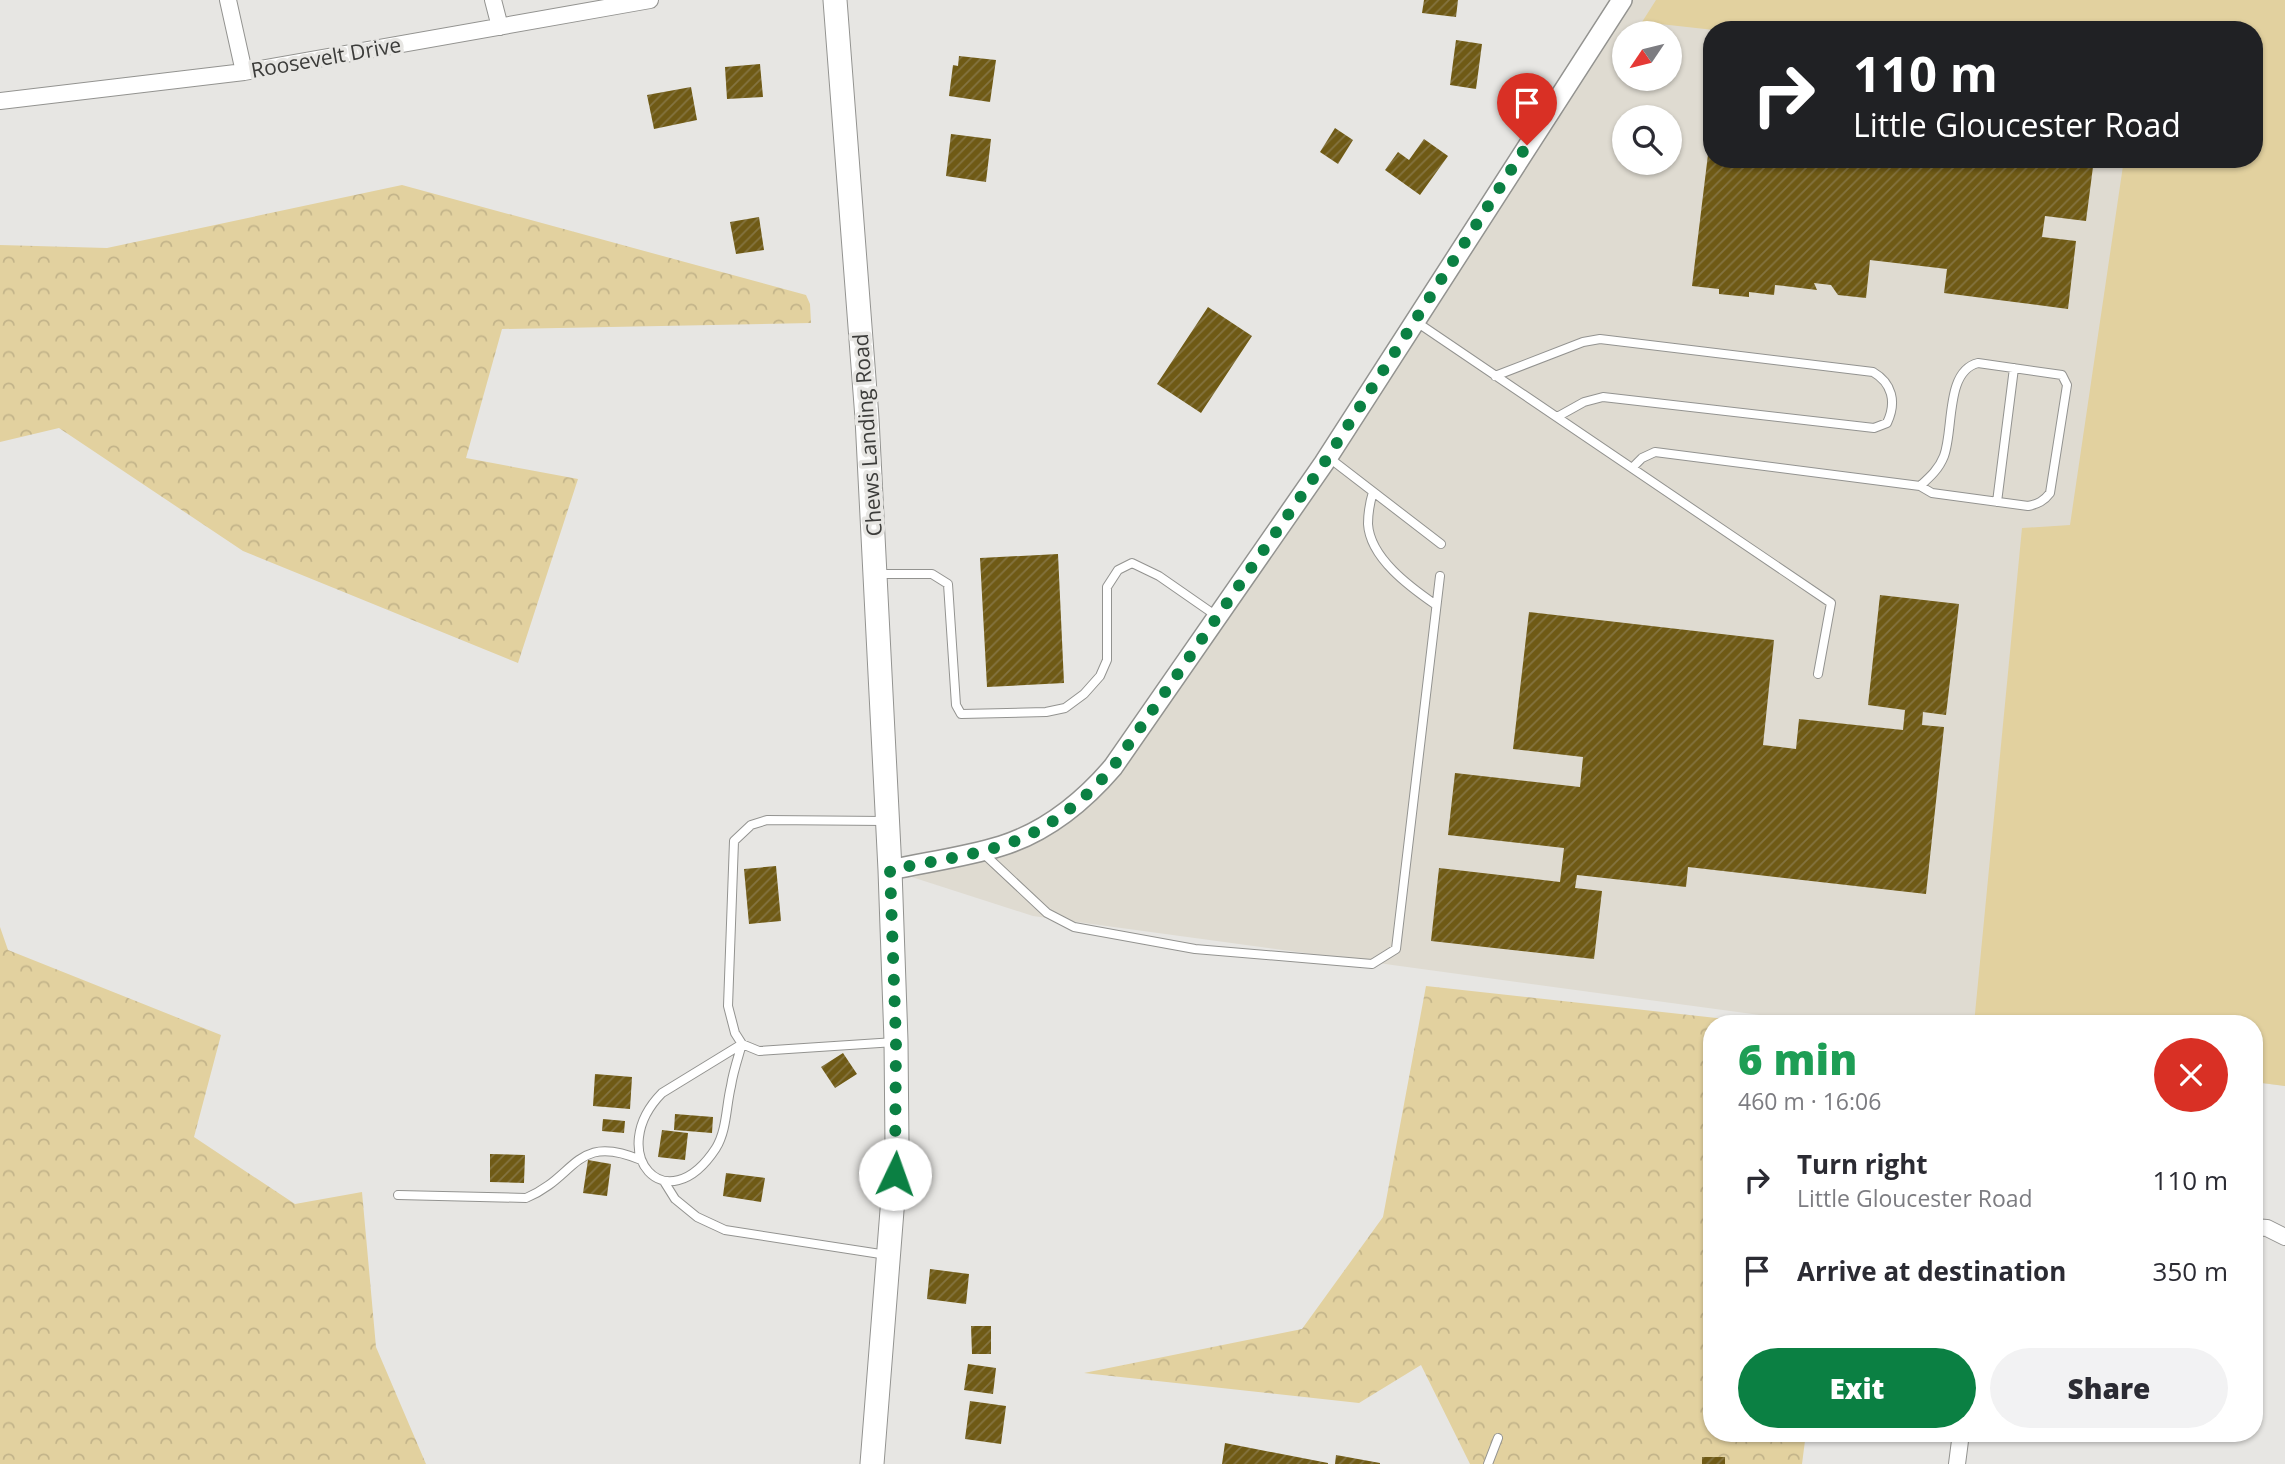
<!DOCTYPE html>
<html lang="en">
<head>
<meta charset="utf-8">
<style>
	:root { --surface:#fff; --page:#f2f2f3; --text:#2b2b33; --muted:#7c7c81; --accent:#0b8043 }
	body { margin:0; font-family:"Open Sans",sans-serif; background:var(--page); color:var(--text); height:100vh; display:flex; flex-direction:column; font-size:26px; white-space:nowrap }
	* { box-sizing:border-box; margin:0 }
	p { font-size:23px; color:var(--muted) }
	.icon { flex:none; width:38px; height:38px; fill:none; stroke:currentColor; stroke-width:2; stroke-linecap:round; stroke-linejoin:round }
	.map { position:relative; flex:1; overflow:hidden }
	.details { position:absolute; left:1703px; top:1015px; width:560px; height:427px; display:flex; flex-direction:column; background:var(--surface); border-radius:28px; box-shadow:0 2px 5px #0004 }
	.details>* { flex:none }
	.hud { position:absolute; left:1703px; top:21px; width:560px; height:147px; border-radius:28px; box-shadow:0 2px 5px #0004; background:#202124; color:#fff; overflow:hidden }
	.needle { width:46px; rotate:235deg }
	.fabs { position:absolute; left:1612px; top:21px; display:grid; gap:14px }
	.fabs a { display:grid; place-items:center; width:70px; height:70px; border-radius:50%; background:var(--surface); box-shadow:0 2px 5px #0004; font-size:35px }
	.pin { position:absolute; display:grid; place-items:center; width:60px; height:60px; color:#fff; margin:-72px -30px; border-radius:50% 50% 50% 0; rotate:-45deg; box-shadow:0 0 7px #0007 }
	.pin .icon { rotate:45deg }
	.me { position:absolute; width:77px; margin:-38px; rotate:3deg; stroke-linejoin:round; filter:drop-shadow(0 0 5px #0008) }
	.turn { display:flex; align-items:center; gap:24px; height:147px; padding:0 35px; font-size:32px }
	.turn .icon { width:91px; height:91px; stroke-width:2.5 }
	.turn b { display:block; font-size:49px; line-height:60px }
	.round { display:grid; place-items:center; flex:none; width:74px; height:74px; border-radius:37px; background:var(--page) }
	.head { display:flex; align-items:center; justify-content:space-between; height:119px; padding:0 35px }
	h1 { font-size:42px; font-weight:800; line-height:52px; color:#1e9e55 }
	.cta { display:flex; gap:14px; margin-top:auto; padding:14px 35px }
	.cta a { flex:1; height:80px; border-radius:42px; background:var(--accent); color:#fff; font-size:28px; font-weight:800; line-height:80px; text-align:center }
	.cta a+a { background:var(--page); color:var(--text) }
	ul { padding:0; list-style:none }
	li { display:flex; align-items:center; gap:21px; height:91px; padding:0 35px }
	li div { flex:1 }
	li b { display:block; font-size:26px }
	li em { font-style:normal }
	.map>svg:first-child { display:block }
	.built { fill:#dfdbd1; fill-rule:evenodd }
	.green { fill:#e2d19f }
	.forest { fill:url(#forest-crowns) }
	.building { fill:url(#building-hatch) }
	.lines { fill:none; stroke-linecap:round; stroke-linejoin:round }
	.service-casing { stroke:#939390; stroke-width:10 }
	.minor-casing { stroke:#939390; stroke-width:18 }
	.tertiary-casing { stroke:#939390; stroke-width:22 }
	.secondary-casing { stroke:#939390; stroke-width:25 }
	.service { stroke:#fff; stroke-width:8 }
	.minor { stroke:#fff; stroke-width:16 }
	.tertiary { stroke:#fff; stroke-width:19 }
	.secondary { stroke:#fff; stroke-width:23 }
	.route { stroke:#0b8043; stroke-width:12; stroke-dasharray:0 21.6 }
	.labels { text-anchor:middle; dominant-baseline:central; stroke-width:7; stroke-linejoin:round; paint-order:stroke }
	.street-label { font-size:21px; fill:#3c3c3a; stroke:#e7e6e3 }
</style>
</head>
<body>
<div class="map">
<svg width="2285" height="1464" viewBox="0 0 2285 1464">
	<defs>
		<pattern id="forest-crowns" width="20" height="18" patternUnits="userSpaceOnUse" patternTransform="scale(1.75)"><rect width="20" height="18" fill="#e2d19f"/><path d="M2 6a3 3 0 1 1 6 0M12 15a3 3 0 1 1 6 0" fill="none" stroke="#c3b48a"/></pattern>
		<pattern id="building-hatch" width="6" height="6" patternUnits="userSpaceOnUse" patternTransform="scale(1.75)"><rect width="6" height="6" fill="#6f5a15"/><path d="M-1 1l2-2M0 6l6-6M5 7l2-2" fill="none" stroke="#847441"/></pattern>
	</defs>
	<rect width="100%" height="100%" fill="#e7e6e3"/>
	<!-- built -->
	<path class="built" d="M1622,0h663v1086l-31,-4v-58h-429l-792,-108 -143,-46 112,-24 111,-79zM1712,30h542v129h-542zM1624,33h46v46h-46zM1624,117h46v46h-46z"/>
	<!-- green -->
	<path class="green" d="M1656,0h629v1086l-31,-4v-58h-280l48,-496 48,-3 54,-366h130v-129h-540l-72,-8z"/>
	<!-- forest -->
	<path class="forest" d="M402,185l404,110 4,9 1,19 -309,6 -36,129 112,21 -60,184 -275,-112 -184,-123 -59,14v-197l107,3z
		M0,927l8,23 213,85 -27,102 101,67 67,-12 14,155 50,117h-426z
		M1426,986l345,38h-59v409h94l-4,31h-332l-49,-99 -62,38 -275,-30 218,-44 81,-112z"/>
	<!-- building -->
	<path class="building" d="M1424,0h34l-2,17 -34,-4z
		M1456,40l26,4 -6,45 -26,-4z
		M959,56l37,4 -6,42 -41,-6 4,-31 5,1z
		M760,64l3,33 -36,2 -2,-32z
		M691,87l6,33 -43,9 -7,-34z
		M1335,128l18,12 -15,24 -18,-12z
		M951,134l40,5 -5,43 -40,-6z
		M1710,138l2,21h382l-8,62 -41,-5 -3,21 34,4 -8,68 -124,-16 3,-24 -77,-9 -4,38 -28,-3 -7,-10 -17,-2 3,7 -42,-5 -1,10 -25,-3v5l-30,-3v-5l-27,-3z
		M1424,139l24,17 -28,39 -35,-25 13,-18 11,8z
		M759,217l5,33 -28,4 -6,-32z
		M1208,307l44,29 -51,77 -44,-29z
		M1058,554l6,129 -77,4 -7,-129z
		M1880,595l79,9 -13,111 -23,-3 -1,13 22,2 -18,167 -238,-27 -2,20 -109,-12 -2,13 27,3 -8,68 -163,-18 8,-73 121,14 4,-34 -116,-13 7,-62 125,14 3,-30 -70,-8 16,-137 245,28 -11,105 33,4 3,-30 104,11 2,-20 -37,-5z
		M776,866l5,55 -32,3 -5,-55z
		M843,1053l14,21 -22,14 -14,-21z
		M595,1074l37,3 -2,32 -37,-3z
		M675,1114l38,3 -1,16 -38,-3z
		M603,1119l22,2 -1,12 -22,-2z
		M662,1130l26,3 -3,27 -27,-3z
		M490,1154l35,1 -1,28 -34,-1z
		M588,1160l23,4 -4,32 -24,-3z
		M726,1173l39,5 -4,24 -38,-6z
		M930,1269l39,5 -3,30 -39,-5z
		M971,1326h20v28h-19z
		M968,1364l28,4 -3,26 -29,-4z
		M970,1401l36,5 -5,38 -36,-5z
		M1225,1443l103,20v1h-106z
		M1336,1455l44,8v1h-45z
		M1702,1457h23v7h-23z"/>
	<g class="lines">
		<!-- service casing -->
		<g class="service-casing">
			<path id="service" d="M1415,321l416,282 -13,71
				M1495,376l88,-34 17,-3 273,33c19,11 24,30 14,51l-13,5 -271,-31 -19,5 -27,15
				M1328,457l113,87
				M1632,468l10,-10 13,-6 265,34 12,7 96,13c10,-2 16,-5 22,-13l17,-108 -5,-10 -84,-12c-33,8 -24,66 -34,93 -5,13 -14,21 -24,30
				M1373,492c-3,10 -5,21 -5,32 2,34 42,63 68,81
				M1997,502l17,-134
				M877,574h55l16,10 8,121 5,9 85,-2 19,-4 19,-14 16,-18 7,-16v-73l11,-17 14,-7 27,13 59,41
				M885,821l-118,-1 -16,5 -17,16 -6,165 7,27 7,11 17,7 136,-9
				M983,853l64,60 27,14 121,22 177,15 24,-15 44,-373
				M742,1044c-4,14 -9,28 -11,42 -5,20 -4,44 -15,62 -50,77 -112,4 -54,-55z
				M665,1183l10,16 22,18 28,13 162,25
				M398,1195l128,3c51,-21 49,-66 115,-38
				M1488,1464l10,-26"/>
		</g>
		<!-- minor casing -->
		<g class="minor-casing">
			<path id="minor" d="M228,0l16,72
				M493,0l7,27
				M0,101l244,-29 406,-72
				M2254,1227l13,1 18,9
				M1957,1464l4,-31"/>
		</g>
		<!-- tertiary casing -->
		<g class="tertiary-casing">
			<path id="tertiary" d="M890,870c37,-8 75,-13 111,-24 45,-14 82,-44 112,-79l211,-304 298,-463"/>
		</g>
		<!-- secondary casing -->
		<g class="secondary-casing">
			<path id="secondary" d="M835,0l32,418 23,452 6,171 1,106 -25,317"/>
		</g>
		<!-- service -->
		<use href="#service" class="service"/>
		<!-- minor -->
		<use href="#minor" class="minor"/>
		<!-- tertiary -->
		<use href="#tertiary" class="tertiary"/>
		<!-- secondary -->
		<use href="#secondary" class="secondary"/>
	</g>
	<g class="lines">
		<!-- route -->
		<path class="route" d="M895,1174l1,-133 -6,-171c37,-8 75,-13 111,-24 45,-14 82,-44 112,-79l211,-304 203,-318"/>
	</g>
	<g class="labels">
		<!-- street labels -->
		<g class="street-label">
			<text transform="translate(326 57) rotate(-10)">Roosevelt Drive</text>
			<text transform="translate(867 435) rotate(-94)">Chews Landing Road</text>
		</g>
	</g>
</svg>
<div class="fabs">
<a><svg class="needle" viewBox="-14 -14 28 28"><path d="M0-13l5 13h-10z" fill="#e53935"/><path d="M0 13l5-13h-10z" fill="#7c7c81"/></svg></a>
<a><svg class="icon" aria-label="search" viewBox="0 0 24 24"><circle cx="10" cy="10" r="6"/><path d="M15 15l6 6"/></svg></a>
</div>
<div class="pin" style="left:1527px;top:145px;background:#d93025"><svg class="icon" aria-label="arrive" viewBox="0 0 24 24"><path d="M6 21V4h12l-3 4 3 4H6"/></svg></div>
<svg class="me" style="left:895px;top:1174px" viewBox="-20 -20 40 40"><circle r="19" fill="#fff"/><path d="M0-13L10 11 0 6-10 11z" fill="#0b8043"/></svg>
<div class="hud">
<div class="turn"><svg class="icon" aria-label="right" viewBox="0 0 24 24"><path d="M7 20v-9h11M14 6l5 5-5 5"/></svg><div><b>110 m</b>Little Gloucester Road</div></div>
</div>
<section class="details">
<div class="head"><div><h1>6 min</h1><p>460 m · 16:06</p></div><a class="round" style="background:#d93025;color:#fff"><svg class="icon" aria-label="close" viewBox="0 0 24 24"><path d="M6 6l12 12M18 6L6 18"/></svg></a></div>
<ul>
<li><svg class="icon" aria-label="right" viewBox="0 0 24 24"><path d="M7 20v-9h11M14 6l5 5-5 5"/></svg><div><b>Turn right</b><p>Little Gloucester Road</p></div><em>110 m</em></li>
<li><svg class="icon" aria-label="arrive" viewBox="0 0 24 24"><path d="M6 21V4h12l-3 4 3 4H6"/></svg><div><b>Arrive at destination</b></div><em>350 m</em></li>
</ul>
<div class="cta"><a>Exit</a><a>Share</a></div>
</section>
</div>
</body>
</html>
